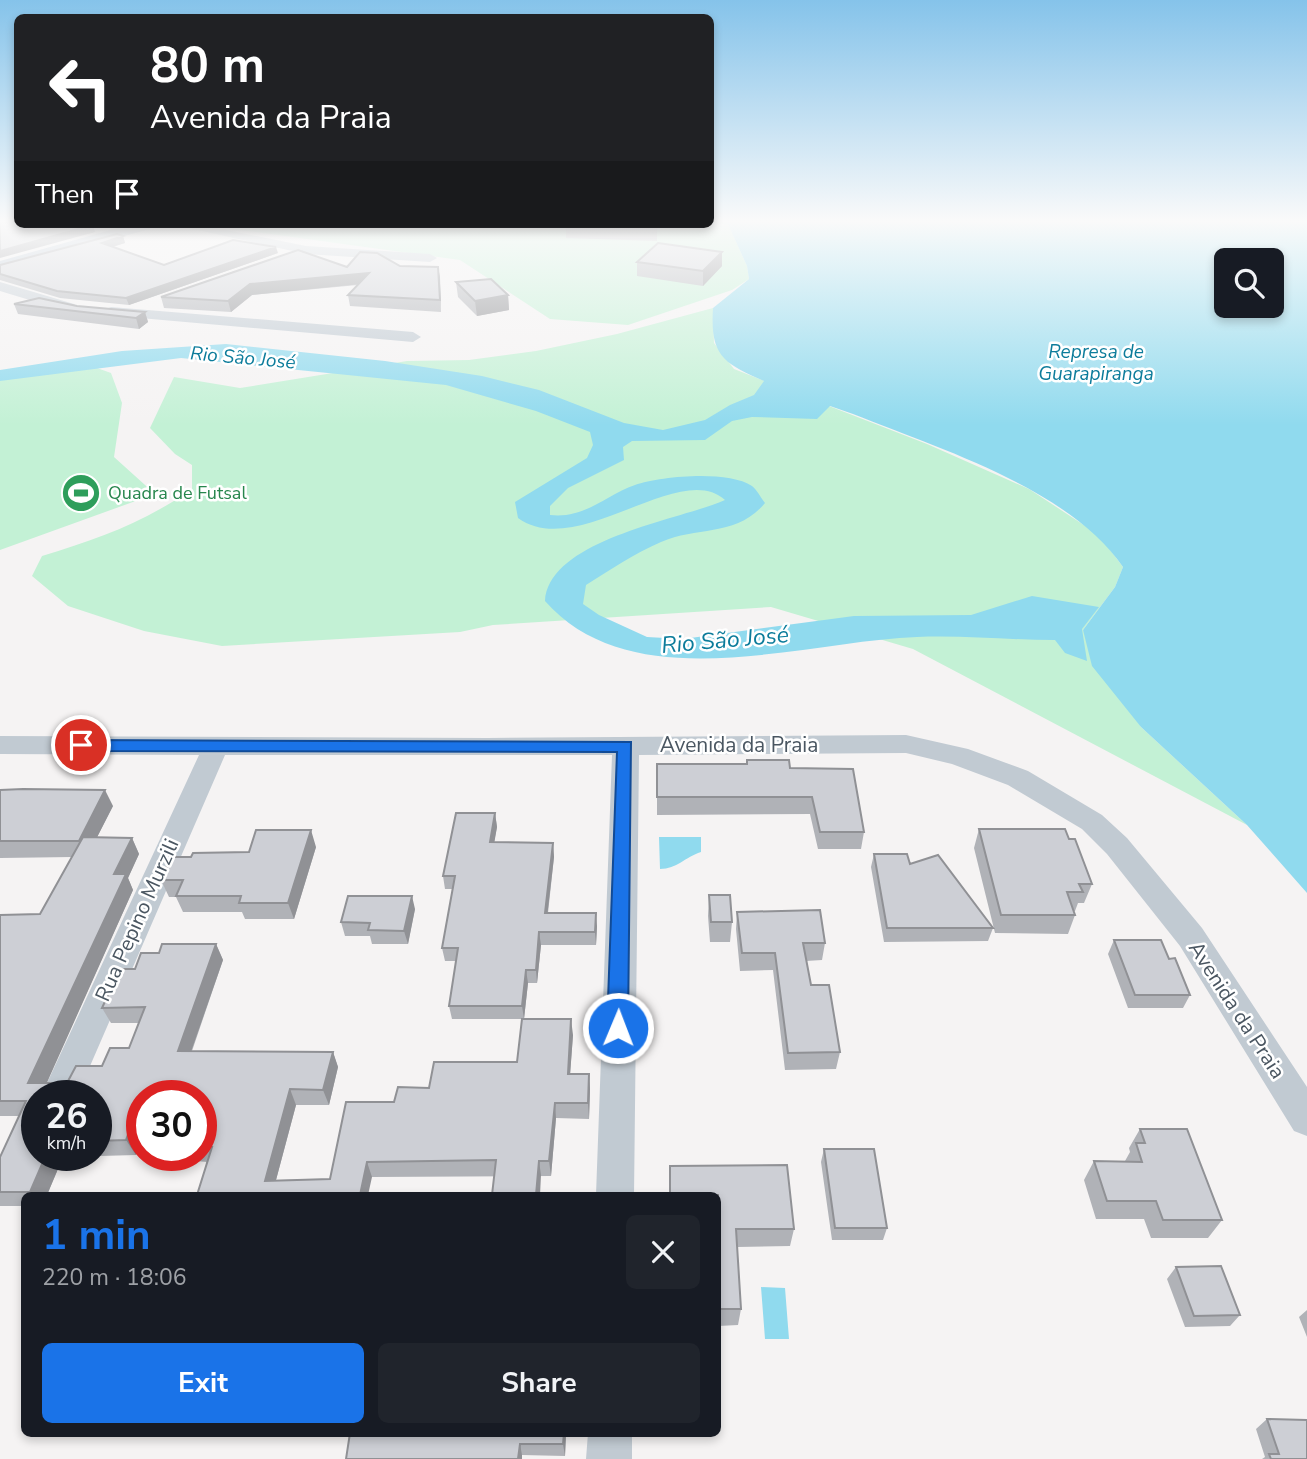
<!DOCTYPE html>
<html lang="en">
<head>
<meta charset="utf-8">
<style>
	:root { --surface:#171b24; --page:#20242c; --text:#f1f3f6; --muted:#9ea1a6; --accent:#1a73e8 }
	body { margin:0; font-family:"Nunito Sans",sans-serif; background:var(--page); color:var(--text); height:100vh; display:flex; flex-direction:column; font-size:26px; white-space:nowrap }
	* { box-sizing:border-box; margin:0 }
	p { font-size:23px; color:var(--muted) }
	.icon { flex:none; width:38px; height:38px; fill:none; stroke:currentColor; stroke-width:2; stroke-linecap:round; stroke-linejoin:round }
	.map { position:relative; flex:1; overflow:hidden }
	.details { position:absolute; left:21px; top:1192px; width:700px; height:245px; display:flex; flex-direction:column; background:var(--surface); border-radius:10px; box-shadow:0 4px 10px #0003 }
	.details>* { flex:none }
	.banner { position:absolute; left:14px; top:14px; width:700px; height:214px; border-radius:10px; box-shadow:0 4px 10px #0003; background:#202124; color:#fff; overflow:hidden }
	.fabs { position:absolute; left:1214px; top:248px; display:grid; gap:14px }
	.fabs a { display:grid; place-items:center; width:70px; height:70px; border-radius:10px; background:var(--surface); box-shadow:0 4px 10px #0003; font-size:35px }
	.speed { position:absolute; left:21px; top:1080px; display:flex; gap:14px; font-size:35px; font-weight:700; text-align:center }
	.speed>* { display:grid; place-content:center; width:91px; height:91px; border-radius:50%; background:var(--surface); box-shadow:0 4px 10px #0003; line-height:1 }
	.speed small { font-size:18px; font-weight:400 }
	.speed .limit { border:10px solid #d22; background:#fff; color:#111 }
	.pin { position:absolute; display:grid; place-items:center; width:60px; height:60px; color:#fff; margin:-30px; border:4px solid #fff; border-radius:50%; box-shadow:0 2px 7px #0007 }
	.me { position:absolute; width:77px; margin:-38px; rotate:1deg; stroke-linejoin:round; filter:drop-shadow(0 0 5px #0008) }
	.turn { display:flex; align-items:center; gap:24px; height:147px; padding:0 21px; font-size:32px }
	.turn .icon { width:91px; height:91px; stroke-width:2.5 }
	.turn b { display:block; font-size:49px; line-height:60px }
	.then { display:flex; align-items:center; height:66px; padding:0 21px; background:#0003; gap:14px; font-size:26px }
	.round { display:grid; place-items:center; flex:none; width:74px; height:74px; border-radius:10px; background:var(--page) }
	.headline { display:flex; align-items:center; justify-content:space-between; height:119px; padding:0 21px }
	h1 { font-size:42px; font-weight:700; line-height:52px; color:var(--accent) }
	.action { display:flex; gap:14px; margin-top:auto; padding:14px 21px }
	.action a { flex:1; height:80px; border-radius:10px; background:var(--accent); color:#fff; font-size:28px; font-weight:700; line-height:80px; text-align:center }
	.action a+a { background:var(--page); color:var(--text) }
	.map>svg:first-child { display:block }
	.green { fill:#c3f1d5 }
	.water { fill:#90daee; fill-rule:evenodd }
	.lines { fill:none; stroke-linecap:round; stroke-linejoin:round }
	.minor { fill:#c1cad2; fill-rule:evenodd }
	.major { fill:#b3c2d1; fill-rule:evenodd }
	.wall { fill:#b0b2b7; fill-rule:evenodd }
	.shaded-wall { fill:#909195 }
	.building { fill:#cdcfd5; stroke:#909195; stroke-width:2 }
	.route { fill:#1a73e8; stroke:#114b97; stroke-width:2 }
	.labels { text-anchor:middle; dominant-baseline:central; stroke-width:5; stroke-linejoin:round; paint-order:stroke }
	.far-leisure-label { font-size:18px; fill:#27864d; stroke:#fff; text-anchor:start }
	.far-water-label { font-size:19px; font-style:italic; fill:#0c7c9b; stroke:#fff }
	.street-label { font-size:21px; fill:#4a5661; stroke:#fff }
	.water-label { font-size:23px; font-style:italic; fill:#0c7c9b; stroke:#fff }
</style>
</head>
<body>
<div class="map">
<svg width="1307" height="1459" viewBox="0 0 1307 1459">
	<rect width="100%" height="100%" fill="#f5f3f3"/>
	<!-- green -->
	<path class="green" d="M711,220h15l21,46 2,13 -17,11 -104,35 -78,-6 -90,-59 -255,-35 505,-1z
		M713,308l1,35 20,26 193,75 102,45 70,46 24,32 -8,20 -32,43 58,97 106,98 -334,-176 -142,-42 -278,18 -33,7 -238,14 -78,-15 -76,-25 -36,-30 10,-20c56,-17 101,-33 150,-67v-24l-17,-11 -25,-26 24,-51 66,11 167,-27 62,-1 67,-9 81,-17z
		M97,368l14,5 11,30 -8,54 41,37 -155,56v-171z"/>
	<!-- water -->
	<path class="water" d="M726,220h581v673l-60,-68 -106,-98 -49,-61 -9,-36 32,-43 8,-20c-53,-78 -185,-119 -270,-153l-23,-8 -13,13 -65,-2 -20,4 -27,19 -73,1 -9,6 1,13 -56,28 -18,18v9c35,4 56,-20 85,-30 26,-9 93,-15 117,1 5,4 9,12 13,17 -28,34 -67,23 -104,39 -26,11 -51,28 -75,43l-3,19 16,11 48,22 36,2 171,-23 117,-1 61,-19 67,11 -17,22 5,32 -22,-8 -10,-13c-46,0 -93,-5 -138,-3 -114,4 -284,64 -372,-36 4,-62 135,-81 180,-101 -45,-41 -148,61 -207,18l-3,-16 72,-44 6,-13 -3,-13 -54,-21 -90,-26 -265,-27 -181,23v-11l122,-19 104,-7 159,17 97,15 57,14 85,33 39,7 42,-10 25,-15 24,-10 10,-14c-41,-18 -54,-25 -51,-73l36,-29 -2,-13zM1227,261h45v45h-45z
		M659,837h42v15c-16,5 -24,17 -41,17z
		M761,1287l24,1 4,51h-24z"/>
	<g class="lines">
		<!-- minor -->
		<path class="minor" d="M171,224h25l110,22 124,8 7,4 -7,4 -124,-8z
			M0,282l74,22 3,3 -8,5 -69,-21z
			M111,307l302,25 8,5 -8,5 -307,-27v-6z
			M906,735l62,14 60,22 74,44 25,23 75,90 105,159v49l-13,-5 -114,-185 -73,-92 -25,-25 -74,-44 -56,-21 -46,-11 -267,2 -5,440h-38l16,-440h-387l-148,341h-36l158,-341 -199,-1v-18l487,2z
			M588,1433h44v26h-46z"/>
		<!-- major -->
		<path class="major" d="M132,224l23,1 -2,3 -153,43v-10z"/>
	</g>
	<!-- wall -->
	<path class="wall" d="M566,224h91v17l-91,-3z
		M123,236l2,7 -12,4 51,18 114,-12 -149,52 -69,-7 -60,-18v-15z
		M722,252v14l-19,20 -66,-10v-14z
		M400,266l38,1 3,45 -91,-6 -2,-11 10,-10 -106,10 -21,17 -67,-4 -3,-11 186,-30z
		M456,282l52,13 1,15 -32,6 -19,-19z
		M14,304l63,2 68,6 3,10 -9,7 -121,-15z
		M747,760l43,8 74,64 -3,17h-43l-8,-35 -153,1v-51h90z
		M0,790l113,16 -16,31 35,1 7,16 -11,24 5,12 -87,193h21l35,-17 27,-18 10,-25h-28l-9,-15 33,-39 24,-16 57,-9 7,16 -31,91 141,1 5,15 -9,38h-33l-20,75 54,-1 64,-77 35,-14 88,-26 56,-27 -3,39h19l1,15 -1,30 -33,-1 -5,58 -179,1 -175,18 10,-33 -11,-1 -4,-6h9v-59h-59v42l-6,17 -73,2 -16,38h-23v11h-24v-49l19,-41h-19v-201l40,-1 32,-57 -72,1zM96,1096v59h-59z
		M495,813l2,14 -3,15 59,1 1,14 -6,56 49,13 -1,19h-55l-4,38h-9l-4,36h-72l-3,-13 7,-45h-11l-3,-13 11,-59h-8l-2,-13z
		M979,829l90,10 23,45 -8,19h-6l-3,8h-1l1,4 -7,19 -73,-1 -21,-85z
		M316,847l-22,72h-49l-3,-7h-59l-7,-15h-7l-8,-17 30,-23z
		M874,854l36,10 83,64 -5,13 -104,1 -13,-75z
		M709,895l23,27 -2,20h-20l-2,-26z
		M415,909l-7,35h-36l-2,-8h-25l-4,-14z
		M737,912l88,31 -3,17 -16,1 5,24 29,67 -4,17 -51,1 -12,-100 -33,1 -4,-42z
		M1114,940l55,19 21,36 -7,13h-55l-20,-54z
		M1140,1129l82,91 -14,18h-57l-7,-19h-48l-12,-39 10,-19h31l5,-9 -1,-4z
		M824,1149l63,79 -4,12h-51l-11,-78z
		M670,1166l124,63 -4,17 -53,1 4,62 -3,16 -20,1v-131h-49z
		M1176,1267l64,48 -10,11 -45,1 -18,-48z
		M1307,1310v27l-8,-20z
		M1267,1419l40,40h-45l3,-2 -9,-28z
		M350,1433h216l-1,23 -43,-1z"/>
	<!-- shaded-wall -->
	<path class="shaded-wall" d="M88,224h14l-8,4 1,4 -95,26v-7z
		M123,236l2,7 -21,6 -2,-6z
		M276,247l2,6 -149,52 -3,-7z
		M722,252v14l-19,20v-15z
		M438,267l2,10 1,35 -1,-12z
		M369,273l2,10 -119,12 -21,17 -3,-11 22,-17z
		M508,295l1,15 -32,6 -2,-15z
		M145,312l3,10 -9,7 -3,-11z
		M105,790l8,16 -26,51 -8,-16z
		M495,813l2,14 -5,29 -2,-14z
		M311,830l5,17 -22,72 -6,-16z
		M132,838l7,16 -11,24 5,12 -92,206 -13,-13 86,-209z
		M553,843l1,14 -8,69 -1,-13z
		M412,896l3,13 -7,35 -4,-13z
		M596,913l1,13 -1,19 -1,-13z
		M539,932l2,13 -4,38 -1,-13z
		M216,944l7,16 -37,106 -8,-15z
		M526,970l2,13 -4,36 -2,-13z
		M571,1019l2,16 -4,54 -1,-15z
		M333,1052l5,15 -9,38 -6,-15z
		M589,1074l1,15 -1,30 -1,-16z
		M290,1089l6,16 -24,90 -7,-14z
		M140,1101l2,2v35l-6,17 -10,-15z
		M555,1103l1,15 -5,58 -2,-15z
		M46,1155h15l2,2 -16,38h-14l-3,-3z
		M539,1161l2,14 -1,20h-4z
		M367,1162l5,15 -4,18h-8z
		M564,1433h2l-1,23 -2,-12z
		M520,1444l2,11v4h-4z"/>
	<!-- building -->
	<path class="building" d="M0,220h18v4h71l4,1 -93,26z
		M117,234l6,2 -21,7 62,22 69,-25 43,7 -150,51 -69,-7 -57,-17v-9z
		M658,243l64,9 -19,19 -66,-9z
		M298,250l49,17 13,-15 17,1 23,13 38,1 2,33 -92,-5 21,-22 -119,11 -22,17 -67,-4z
		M491,279l17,16 -33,6 -19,-19z
		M39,298l38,8 68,6 -9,6 -122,-14z
		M747,760h42l1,8 63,1 11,63h-44l-8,-35h-155v-33h90z
		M23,789l82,1 -26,51h-79v-51z
		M456,813h39l-5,29 63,1 -8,70h51l-1,19h-56l-3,38h-10l-4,36h-73l9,-58h-16l13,-72h-12z
		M979,829h86l4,10h6l17,45h-13l4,8h-16l8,23h-74z
		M256,830h55l-23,73h-49l2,-7h-65l7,-16h-22l10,-23h20l2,-4 56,-1z
		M83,837l49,1 -18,36h12l-98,209h39l9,-17h26l8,-18h19l16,-41 -43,1 18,-39h15l6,-16h18l3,-9h54l-38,107 155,1 -10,38 -33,-1 -25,92 65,-2 16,-77h48l4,-15 31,1 5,-26h83l5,-43h49l-3,55h21l-1,29h-33l-6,58h-10l-3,34h-44l4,-35 -129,2 -7,33h-163l15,-48h-11v-42l1,-4h-1v-5h-59v5h-2l-14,39 -30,1v-45h-59v59h9l-16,37h-30v-35l26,-56h-26v-186l40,-1z
		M874,854h33l3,10 28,-9 55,73h-106z
		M709,895h21l2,27h-21z
		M348,896h64l-8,35 -36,-1 2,-7 -29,-1z
		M820,910l5,33h-22l8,42h18l11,67 -52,1 -13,-100h-33l-5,-41z
		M1114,940h47l8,19 6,-1 15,37h-55z
		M1140,1129h47l35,91h-59l-7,-19h-49l-13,-40 48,1 -6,-19h9z
		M824,1149h50l13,79h-52z
		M787,1165l7,64h-58l5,80h-23v-114h-48v-29z
		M1221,1266l19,49 -46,1 -18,-49z
		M1267,1419l40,1v39h-36l-2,-5h10z
		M350,1433h214l-1,11h-43l-2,15h-172z"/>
	<!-- sky -->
	<linearGradient id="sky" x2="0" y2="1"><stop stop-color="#85c3ea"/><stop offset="0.52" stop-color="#fafafa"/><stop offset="1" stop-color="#fafafa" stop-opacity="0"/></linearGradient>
	<rect width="1307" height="425" fill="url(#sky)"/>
	<!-- route -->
	<path class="route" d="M81,740l550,2 -3,286 -3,6 -7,3 -8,-3 -3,-6 10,-276 -536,-1 -8,-6z"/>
	<!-- icons -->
	<defs>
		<g id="stadium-disc" transform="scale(2.0125)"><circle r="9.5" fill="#2e9e5b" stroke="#fff"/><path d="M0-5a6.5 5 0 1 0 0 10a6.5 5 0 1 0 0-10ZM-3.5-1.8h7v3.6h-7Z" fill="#fff"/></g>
	</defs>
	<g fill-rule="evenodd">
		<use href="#stadium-disc" x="81" y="493"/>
	</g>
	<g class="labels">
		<!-- far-leisure labels -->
		<g class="far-leisure-label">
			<text x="108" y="493">Quadra de Futsal</text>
		</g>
		<!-- far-water labels -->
		<g class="far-water-label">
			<text x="1096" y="352">Represa de<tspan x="1096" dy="22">Guarapiranga</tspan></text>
			<text transform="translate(243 358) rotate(5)">Rio São José</text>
		</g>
		<!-- street labels -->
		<g class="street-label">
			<text x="739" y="745">Avenida da Praia</text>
			<text transform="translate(137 920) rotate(-66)">Rua Pepino Murzili</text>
			<text transform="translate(1237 1010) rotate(57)">Avenida da Praia</text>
		</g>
		<!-- water labels -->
		<g class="water-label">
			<text transform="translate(725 640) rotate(-5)">Rio São José</text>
		</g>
	</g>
</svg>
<div class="fabs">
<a><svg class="icon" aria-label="search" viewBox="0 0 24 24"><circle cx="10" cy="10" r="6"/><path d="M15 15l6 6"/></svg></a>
</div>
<div class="speed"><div>26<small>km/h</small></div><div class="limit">30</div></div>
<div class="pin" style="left:81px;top:745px;background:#d93025"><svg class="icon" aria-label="arrive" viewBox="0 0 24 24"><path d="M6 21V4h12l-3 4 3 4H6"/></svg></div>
<svg class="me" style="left:618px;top:1028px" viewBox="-20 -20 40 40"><circle r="17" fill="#1a73e8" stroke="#fff" stroke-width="3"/><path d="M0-11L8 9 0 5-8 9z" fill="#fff"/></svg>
<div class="banner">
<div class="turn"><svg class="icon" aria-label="left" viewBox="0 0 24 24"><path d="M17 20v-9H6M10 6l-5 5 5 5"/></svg><div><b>80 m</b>Avenida da Praia</div></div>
<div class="then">Then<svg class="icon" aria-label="arrive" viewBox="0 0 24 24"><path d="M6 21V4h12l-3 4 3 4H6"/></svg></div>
</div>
<section class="details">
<div class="headline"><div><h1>1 min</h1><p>220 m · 18:06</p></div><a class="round"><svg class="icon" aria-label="close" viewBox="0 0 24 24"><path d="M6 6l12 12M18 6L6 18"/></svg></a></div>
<div class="action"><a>Exit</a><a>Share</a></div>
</section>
</div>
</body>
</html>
